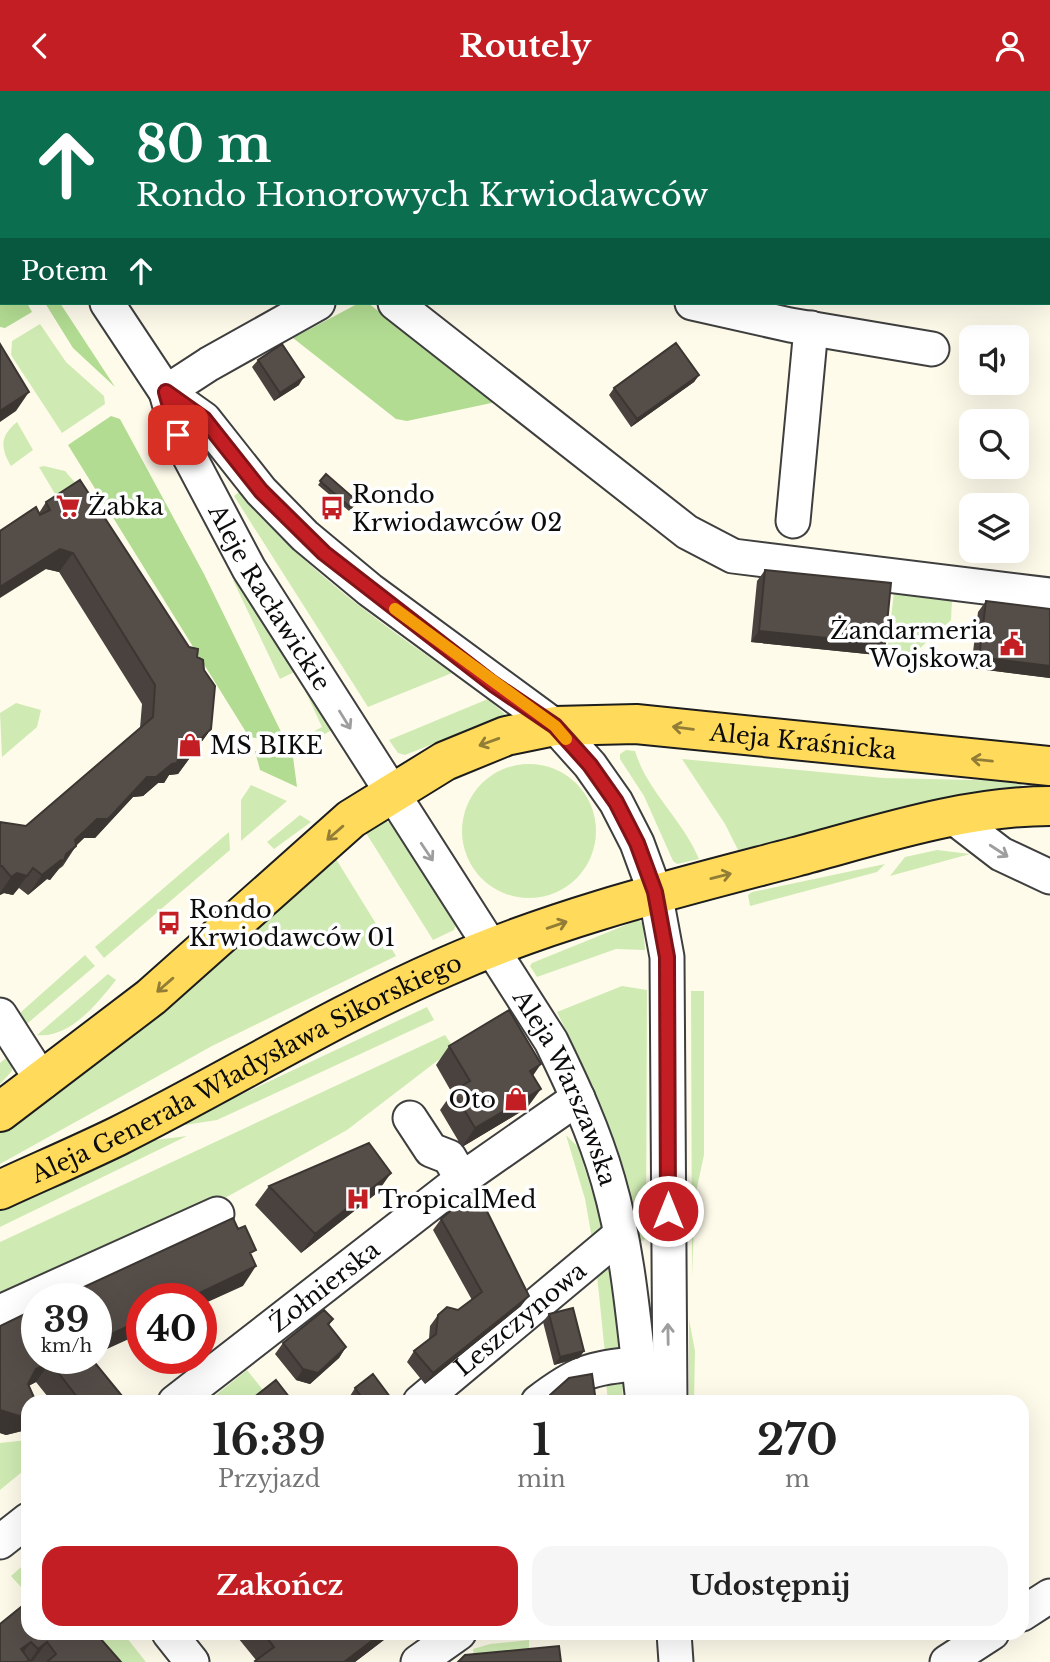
<!DOCTYPE html>
<html lang="pl">
<head>
<meta charset="utf-8">
<style>
	:root { --surface:#fff; --page:#f6f6f6; --text:#222; --muted:#767676; --accent:#c21e23 }
	body { margin:0; font-family:"Libre Baskerville",serif; background:var(--page); color:var(--text); height:100vh; display:flex; flex-direction:column; font-size:26px; white-space:nowrap }
	* { box-sizing:border-box; margin:0 }
	p { font-size:23px; color:var(--muted) }
	.icon { flex:none; width:38px; height:38px; fill:none; stroke:currentColor; stroke-width:2; stroke-linecap:round; stroke-linejoin:round }
	.map { position:relative; flex:1; overflow:hidden }
	.drawer { position:absolute; left:21px; top:1304px; width:1008px; height:245px; display:flex; flex-direction:column; background:var(--surface); border-radius:21px; box-shadow:0 7px 28px #0002 }
	.drawer>* { flex:none }
	.hud { position:absolute; left:0px; top:0px; width:1050px; height:214px; box-shadow:0 7px 28px #0002; background:#0b6e4f; color:#fff; overflow:hidden }
	.fabs { position:absolute; left:959px; top:234px; display:grid; gap:14px }
	.fabs a { display:grid; place-items:center; width:70px; height:70px; border-radius:14px; background:var(--surface); box-shadow:0 7px 28px #0002; font-size:35px }
	.speed { position:absolute; left:21px; top:1192px; display:flex; gap:14px; font-size:35px; font-weight:700; text-align:center }
	.speed>* { display:grid; place-content:center; width:91px; height:91px; border-radius:50%; background:var(--surface); box-shadow:0 7px 28px #0002; line-height:1 }
	.speed small { font-size:18px; font-weight:400 }
	.speed .limit { border:10px solid #d22; background:#fff; color:#111 }
	.pin { position:absolute; display:grid; place-items:center; width:60px; height:60px; color:#fff; margin:-30px; border-radius:14px; box-shadow:0 4px 10px #0006 }
	.me { position:absolute; width:77px; margin:-38px; rotate:0deg; stroke-linejoin:round; filter:drop-shadow(0 0 5px #0008) }
	.turn { display:flex; align-items:center; gap:24px; height:147px; padding:0 21px; font-size:32px }
	.turn .icon { width:91px; height:91px; stroke-width:2.5 }
	.turn b { display:block; font-size:49px; line-height:60px }
	.then { display:flex; align-items:center; height:66px; padding:0 21px; background:#0003; gap:14px; font-size:26px }
	.eta { display:flex; justify-content:space-evenly; align-items:center; height:119px; text-align:center }
	.eta b { font-size:42px; font-weight:700; line-height:49px }
	.cta { display:flex; gap:14px; margin-top:auto; padding:14px 21px }
	.cta a { flex:1; height:80px; border-radius:21px; background:var(--accent); color:#fff; font-size:28px; font-weight:700; line-height:80px; text-align:center }
	.cta a+a { background:var(--page); color:var(--text) }
	header { display:flex; justify-content:space-between; align-items:center; height:91px; padding:0 21px; background:var(--accent); color:#fff; font-size:32px; font-weight:700 }
	.map>svg:first-child { display:block }
	.green { fill:#cfebb3 }
	.forest { fill:#b2dc92 }
	.lines { fill:none; stroke-linecap:round; stroke-linejoin:round }
	.minor-casing { stroke:#3f3f3f; stroke-width:37 }
	.major-casing { stroke:#1d1d1d; stroke-width:42 }
	.minor { stroke:#fff; stroke-width:33 }
	.major { stroke:#ffda5b; stroke-width:38 }
	.wall { fill:#49423e }
	.shaded-wall { fill:#3c3632 }
	.building { fill:#554d48; stroke:#3c3632; stroke-width:2 }
	.oneway { stroke:#9e9e9e }
	.oneway2 { stroke:#927d37 }
	.route-casing { stroke:#7e1417; stroke-width:18 }
	.route { stroke:#c21e23; stroke-width:12 }
	.slow { stroke:#f59e0b; stroke-width:12 }
	.labels { text-anchor:middle; dominant-baseline:central; stroke-width:7; stroke-linejoin:round; paint-order:stroke }
	.poi-label { font-size:24px; fill:#0c0c0c; stroke:#fff; text-anchor:start }
	.street-label { font-size:24px; fill:#0c0c0c; stroke:#fff }
</style>
</head>
<body>
<header><svg class="icon" aria-label="back" viewBox="0 0 24 24"><path d="M15 5l-7 7 7 7"/></svg>Routely<svg class="icon" aria-label="person" viewBox="0 0 24 24"><circle cx="12" cy="8" r="4"/><path d="M4 21q1-7 8-7t8 7"/></svg></header>
<div class="map">
<svg width="1050" height="1571" viewBox="0 0 1050 1571">
	<rect width="100%" height="100%" fill="#fffbeb"/>
	<!-- green -->
	<path class="green" d="M40,233l26,38 38,34 1,8 -43,29 -51,-78 1,-14z
		M17,331l16,28 -22,16c-11,-19 -11,-30 6,-44z
		M44,375l21,5 13,15 -20,13 -19,-32z
		M239,401c61,73 135,127 213,181l-84,34 -134,-211z
		M237,488l95,151 -22,12 -3,-7 15,-8 -26,-56 -16,8 -47,-99z
		M894,501l58,7 -1,21 -42,38 -22,-4z
		M488,608l18,16 -101,40 -7,-2 -9,-13z
		M16,612l25,7 -4,17 -35,30 -2,-44z
		M626,659l9,1c12,40 48,69 64,108l-22,5 -4,-3 -29,-65 -24,-37v-5z
		M682,668l202,19 138,3 -1,9 -283,60 -13,-26z
		M462 740a67 67 0 1 1 134 0a67 67 0 1 1-134 0Z
		M251,694l36,16 -46,40v-41z
		M300,724l11,7 -37,27 -7,-7z
		M383,729l7,3 66,101 -2,6 -21,10 -67,-107z
		M229,741l1,18 -126,108 -9,-11z
		M937,759l33,4 -80,22 15,-19z
		M336,768l60,97 -184,90 -212,118v-34l171,-130z
		M885,773l-8,8 -127,34 -2,-11 4,-3z
		M638,829l5,3 2,27 -29,-1 -79,28 -7,-11 2,-3z
		M85,864l10,11 -73,62 -1,-16z
		M108,883l8,6c-19,24 -47,59 -79,55z
		M622,895l25,4 -1,248 -3,3 -4,-1 -60,-183 -22,-45z
		M691,900h13v164l-9,42 -3,81z
		M427,916l7,13 -217,100 -45,7z
		M445,944l9,13 -107,82 -131,73 -216,99v-60z
		M11,963l1,17 -12,13v-21z
		M566,1044l12,12 29,92 -13,11 -9,-51z
		M187,1045l-187,91v-17l139,-68z
		M612,1161l14,96 -21,6 -9,-89z
		M689,1228l6,32 -1,51h-5z
		M247,1279l20,25 -8,7h-52z
		M606,1290l17,1 -1,20h-14z
		M28,1349v27l-28,23v-47z
		M28,1470v34l-17,-19z
		M85,1542h38l23,29h-38z
		M529,1549v9l-15,1v5l-39,7 -2,-13 17,-5z"/>
	<!-- forest -->
	<path class="forest" d="M0,167l2,45h25l5,9 -27,16 -5,-1z
		M45,212h15l55,84 -42,-39z
		M359,212h9l128,99 -89,19 -11,-2 -103,-81z
		M111,325l9,3 84,155 82,168 -37,-5 -181,-292z
		M255,660l38,6 4,30 -37,-17z"/>
	<g class="lines">
		<!-- minor casing -->
		<g class="minor-casing">
			<g id="minor">
				<path d="M504,0l1,2"/>
				<path d="M694,2l3,-2"/>
				<path d="M0,48l2,3"/>
				<path d="M1048,121h2"/>
				<path d="M1048,152h2"/>
				<path id="s1" d="M107,212l59,89 12,43 71,134 302,472c22,45 43,90 57,139 21,72 26,147 35,222"/>
				<path d="M395,212l292,229 46,24 317,39"/>
				<path d="M692,212l98,22 142,24"/>
				<path d="M166,301l38,27 57,72 44,45 65,54 185,136 35,39 26,37 21,41 18,49 12,65 3,445"/>
				<path d="M166,301l43,-28 109,-61"/>
				<path d="M793,430l18,-193"/>
				<path d="M953,726l48,37 49,23"/>
				<path d="M0,924l43,67"/>
				<path d="M410,1027l21,32 18,7 13,22"/>
				<path d="M0,1221l217,-98"/>
				<path id="s2" d="M175,1311l287,-223 116,-81"/>
				<path id="s3" d="M420,1311l200,-167"/>
				<path d="M538,1311c38,-29 53,-35 100,-38"/>
				<path d="M0,1451l28,-22"/>
				<path d="M1022,1523l28,-18"/>
				<path d="M169,1542l23,29"/>
				<path d="M674,1542l2,29"/>
				<path d="M418,1571l41,-29"/>
				<path d="M947,1571l45,-29"/>
			</g>
		</g>
		<!-- major casing -->
		<g class="major-casing">
			<g id="major">
				<path id="s4" d="M0,1021l151,-115 200,-178 94,-58 61,-25 49,-10 81,-2 414,42"/>
				<path id="s5" d="M0,1099c39,-18 79,-35 118,-54 110,-55 214,-120 327,-169 112,-50 232,-79 350,-110 83,-22 169,-51 255,-51"/>
			</g>
		</g>
		<!-- minor -->
		<use href="#minor" class="minor"/>
		<!-- major -->
		<use href="#major" class="major"/>
	</g>
	<!-- wall -->
	<path class="wall" d="M109,0h104l-3,2h-99z
		M258,269l41,25 -25,16 -22,-34z
		M699,284l-5,7 -63,45 -22,-32 5,-7z
		M326,383l31,27 -8,10 -31,-26z
		M46,411l143,145 8,10 14,72 -33,45 -9,1 -5,8h-6l-15,13 -10,1 -38,41h-11l-8,8 -13,20 -4,3 -9,11 -3,-1 -19,16 -9,-7 -6,7 -9,-2 -4,2v-73l26,4 114,-98 2,-24 -83,-132 -13,-3 -7,-56z
		M765,479l120,74 -8,11 -126,-13 6,-61z
		M986,510l64,8v69l-79,-10 7,-56z
		M449,955l84,30 -6,32 -65,39 -22,-37 12,-17 -16,-28z
		M269,1095l108,7 -76,60 -46,-48z
		M441,1128l80,87 -96,78 -18,-22 7,-11 15,-12 1,-13 8,-11 20,-5 14,-10 -39,-70z
		M549,1223l35,37 -5,7 -25,7 -11,-43z
		M333,1228l-4,6 17,22 -7,11 -29,26 -14,-4 -21,-26 8,-11z
		M0,1235l91,32 36,44h-75l-16,-20 -8,4v41l-2,3 -20,5 -6,-2z
		M355,1297l37,14h-38l-4,-6z
		M28,1542l72,5 21,24h-121z
		M234,1542h159l-38,29h-101l2,-2z"/>
	<!-- shaded-wall -->
	<path class="shaded-wall" d="M699,284l-5,7 -63,45 6,-8z
		M304,286l-5,8 -25,16 6,-8z
		M29,301l-13,19 -16,11v-11z
		M60,458l13,4 -14,19 -13,-3 -46,29v-11z
		M759,540l126,13 -8,11 -126,-13z
		M979,566l71,9v12l-79,-10z
		M211,638l-33,45 -9,1 -5,8h-6l-15,13 -10,1 -38,41h-11l-13,12 5,-4 -26,34 -3,-1 -19,16 14,-20 33,-35 22,-21 50,-42 45,-30z
		M33,777l-20,27 -9,-2 -4,2v-2l11,-16 6,-4z
		M541,973l-13,19 2,-12z
		M541,998l-14,19 -65,39 13,-19z
		M391,1082l-14,20 -76,60 14,-19z
		M256,1175l-13,20 -42,19v-6h-14z
		M529,1205l-8,10 -96,78 8,-11z
		M142,1229v13l-46,21v-13z
		M346,1256l-7,11 -29,26 -14,-4 7,-11z
		M584,1260l-5,7 -25,7 6,-8z
		M50,1271l-14,20 -13,7 13,-20z
		M0,1319l28,3v14l-2,3 -20,5 -6,-2z
		M382,1542h11l-38,29h-11z
		M31,1551l-14,19 4,-12z
		M47,1551l-14,19 -4,1 9,-13z"/>
	<!-- building -->
	<path class="building" d="M129,0h67l1,2h-67z
		M676,252l23,32 -62,44 -23,-31z
		M0,253l29,48 -29,19z
		M282,253l22,33 -24,16 -22,-33z
		M326,383l31,27 -6,7 -31,-27z
		M80,389l109,167 9,2 -1,8 6,3 1,10 11,16 -4,43 -19,18 -1,7 -12,2 -2,7 -5,1 -16,13h-9l-39,42h-11l-22,21 1,6 -10,8 -2,7 -3,-1 -19,15 -9,-7 -6,8 -10,-3 -6,4 -9,-11h-2v-44l26,4 127,-109 2,-32 -82,-132 -13,-4 -60,38v-56l36,-24 4,8 10,-5 -4,-8z
		M765,479l126,13 -6,61 -126,-13z
		M986,510l64,8v57l-71,-9z
		M509,919l32,54 -11,7 11,18 -66,39 -22,-37 17,-10 -21,-35z
		M369,1052l22,30 -76,61 -46,-48z
		M476,1098l53,107 -96,77 -19,-22 22,-17 2,-19 9,-8 11,3 24,-18 -41,-73z
		M233,1127l5,11 7,-3 11,24 -6,3 6,13 -69,33h-45v21l-46,21v-42h-38z
		M37,1217v50h54l36,44h-46l-31,-40 -14,7 -8,15 8,18h-8v11l-9,3 -19,-6v-84z
		M573,1217l11,43 -24,6 -11,-43z
		M324,1219l9,9 -5,5 18,23 -28,26 -15,-4 -20,-26z
		M373,1283l20,27 -1,1h-27l-10,-14z
		M592,1283l4,28h-46v-7l19,-17z
		M276,1289l17,22h-45z
		M26,1512l2,3v27h75l-4,4 22,25h-72l-1,-1 8,-7 -9,-12 -9,7 -7,-7 -10,7 8,11 -3,2h-26v-38z
		M263,1542h119l-38,29h-88l-1,-1 19,-14z
		M559,1555l2,16h-103l7,-7z"/>
	<!-- one-way arrows -->
	<defs><path id="oneway-shaft" d="M-6 0H5M1.5-3L5.5 0L1.5 3" fill="none" stroke-width="1.6" stroke-linecap="round" stroke-linejoin="round" transform="scale(1.75)"/></defs>
	<g class="oneway">
		<use href="#oneway-shaft" transform="translate(345 629) rotate(58)"/>
		<use href="#oneway-shaft" transform="translate(999 760) rotate(33)"/>
		<use href="#oneway-shaft" transform="translate(427 761) rotate(56)"/>
		<use href="#oneway-shaft" transform="translate(668 1243) rotate(-91)"/>
	</g>
	<g class="oneway2">
		<use href="#oneway-shaft" transform="translate(683 637) rotate(-173)"/>
		<use href="#oneway-shaft" transform="translate(489 651) rotate(160)"/>
		<use href="#oneway-shaft" transform="translate(982 669) rotate(-174)"/>
		<use href="#oneway-shaft" transform="translate(335 742) rotate(139)"/>
		<use href="#oneway-shaft" transform="translate(721 785) rotate(-14)"/>
		<use href="#oneway-shaft" transform="translate(557 834) rotate(-19)"/>
		<use href="#oneway-shaft" transform="translate(165 894) rotate(139)"/>
	</g>
	<g class="lines">
		<!-- route casing -->
		<g class="route-casing">
			<path id="route" d="M178,344l-12,-43 38,27 57,72 63,62 169,131 62,42 35,39 26,37 21,41 18,49 12,65 1,254"/>
		</g>
		<!-- route -->
		<use href="#route" class="route"/>
		<!-- slow -->
		<path class="slow" d="M395,518l160,117 11,13"/>
	</g>
	<!-- icons -->
	<defs>
		<g id="supermarket-bare" transform="scale(1.89)"><path d="M-6-5.5h2.5l.6 2H6L4.5 2H-2.5L-4.4-4H-6ZM-1.5 3.2a1.3 1.3 0 1 0 .1 0ZM3 3.2a1.3 1.3 0 1 0 .1 0Z" fill="#c21e23" stroke="#fff" stroke-width="2.5" paint-order="stroke"/></g>
		<g id="bus-bare" transform="scale(1.89)"><path d="M-5-6H5V4H4V6H2V4H-2V6H-4V4H-5ZM-3.5-4V0h7V-4ZM-3.5 1.2v1.5H-2V1.2ZM2 1.2v1.5H3.5V1.2Z" fill="#c21e23" stroke="#fff" stroke-width="2.5" paint-order="stroke"/></g>
		<g id="civic-bare" transform="scale(1.89)"><path d="M-.6-6.5H3V-4.5H.6V-3L4-1V1h2V6H-6V1h2V-1L-.6-3ZM-1.2 2.5V6h2.4V2.5Z" fill="#c21e23" stroke="#fff" stroke-width="2.5" paint-order="stroke"/></g>
		<g id="shop-bare" transform="scale(1.89)"><path d="M-5-2.5h2.3a2.7 3.5 0 0 1 5.4 0H5L5.5 6h-11ZM-1.5-2.5h3a1.5 2.3 0 0 0-3 0Z" fill="#c21e23" stroke="#fff" stroke-width="2.5" paint-order="stroke"/></g>
		<g id="hospital-bare" transform="scale(1.89)"><path d="M-5-5h3v3.5h4V-5h3V5h-3V1.5h-4V5h-3Z" fill="#c21e23" stroke="#fff" stroke-width="2.5" paint-order="stroke"/></g>
	</defs>
	<g fill-rule="evenodd">
		<use href="#supermarket-bare" x="68" y="415"/>
		<use href="#bus-bare" x="332" y="417"/>
		<use href="#civic-bare" x="1012" y="553"/>
		<use href="#shop-bare" x="190" y="654"/>
		<use href="#bus-bare" x="169" y="832"/>
		<use href="#shop-bare" x="516" y="1008"/>
		<use href="#hospital-bare" x="358" y="1108"/>
	</g>
	<g class="labels">
		<!-- poi labels -->
		<g class="poi-label">
			<text x="352" y="403">Rondo<tspan x="352" dy="28">Krwiodawców 02</tspan></text>
			<text x="88" y="415">Żabka</text>
			<text x="992" y="539" text-anchor="end">Żandarmeria<tspan x="992" dy="28">Wojskowa</tspan></text>
			<text x="210" y="654">MS BIKE</text>
			<text x="189" y="818">Rondo<tspan x="189" dy="28">Krwiodawców 01</tspan></text>
			<text x="496" y="1008" text-anchor="end">Oto</text>
			<text x="378" y="1108">TropicalMed</text>
		</g>
		<!-- street labels -->
		<g class="street-label">
			<text stroke="none"><textPath href="#s1" startOffset="338">Aleje Racławickie</textPath></text>
			<text stroke="none"><textPath href="#s4" startOffset="933">Aleja Kraśnicka</textPath></text>
			<text stroke="none"><textPath href="#s5" startOffset="275">Aleja Generała Władysława Sikorskiego</textPath></text>
			<text stroke="none"><textPath href="#s1" startOffset="912">Aleja Warszawska</textPath></text>
			<text stroke="none"><textPath href="#s2" startOffset="189">Żołnierska</textPath></text>
			<text stroke="none"><textPath href="#s3" startOffset="130">Leszczynowa</textPath></text>
		</g>
	</g>
</svg>
<div class="fabs">
<a><svg class="icon" aria-label="sound" viewBox="0 0 24 24"><path d="M4 9h4l5-4v14l-5-4H4zM17 9q2 3 0 6"/></svg></a>
<a><svg class="icon" aria-label="search" viewBox="0 0 24 24"><circle cx="10" cy="10" r="6"/><path d="M15 15l6 6"/></svg></a>
<a><svg class="icon" aria-label="layers" viewBox="0 0 24 24"><path d="M12 4l9 5-9 5-9-5zM3 14l9 5 9-5"/></svg></a>
</div>
<div class="speed"><div>39<small>km/h</small></div><div class="limit">40</div></div>
<div class="pin" style="left:178px;top:344px;background:#d93025"><svg class="icon" aria-label="arrive" viewBox="0 0 24 24"><path d="M6 21V4h12l-3 4 3 4H6"/></svg></div>
<svg class="me" style="left:668px;top:1120px" viewBox="-20 -20 40 40"><circle r="17" fill="#c21e23" stroke="#fff" stroke-width="3"/><path d="M0-11L8 9 0 5-8 9z" fill="#fff"/></svg>
<div class="hud">
<div class="turn"><svg class="icon" aria-label="ahead" viewBox="0 0 24 24"><path d="M12 20V5M6 11l6-6 6 6"/></svg><div><b>80 m</b>Rondo Honorowych Krwiodawców</div></div>
<div class="then">Potem<svg class="icon" aria-label="ahead" viewBox="0 0 24 24"><path d="M12 20V5M6 11l6-6 6 6"/></svg></div>
</div>
<section class="drawer">
<div class="eta">
<div><b>16:39</b><p>Przyjazd</p></div>
<div><b>1</b><p>min</p></div>
<div><b>270</b><p>m</p></div>
</div>
<div class="cta"><a>Zakończ</a><a>Udostępnij</a></div>
</section>
</div>
</body>
</html>
